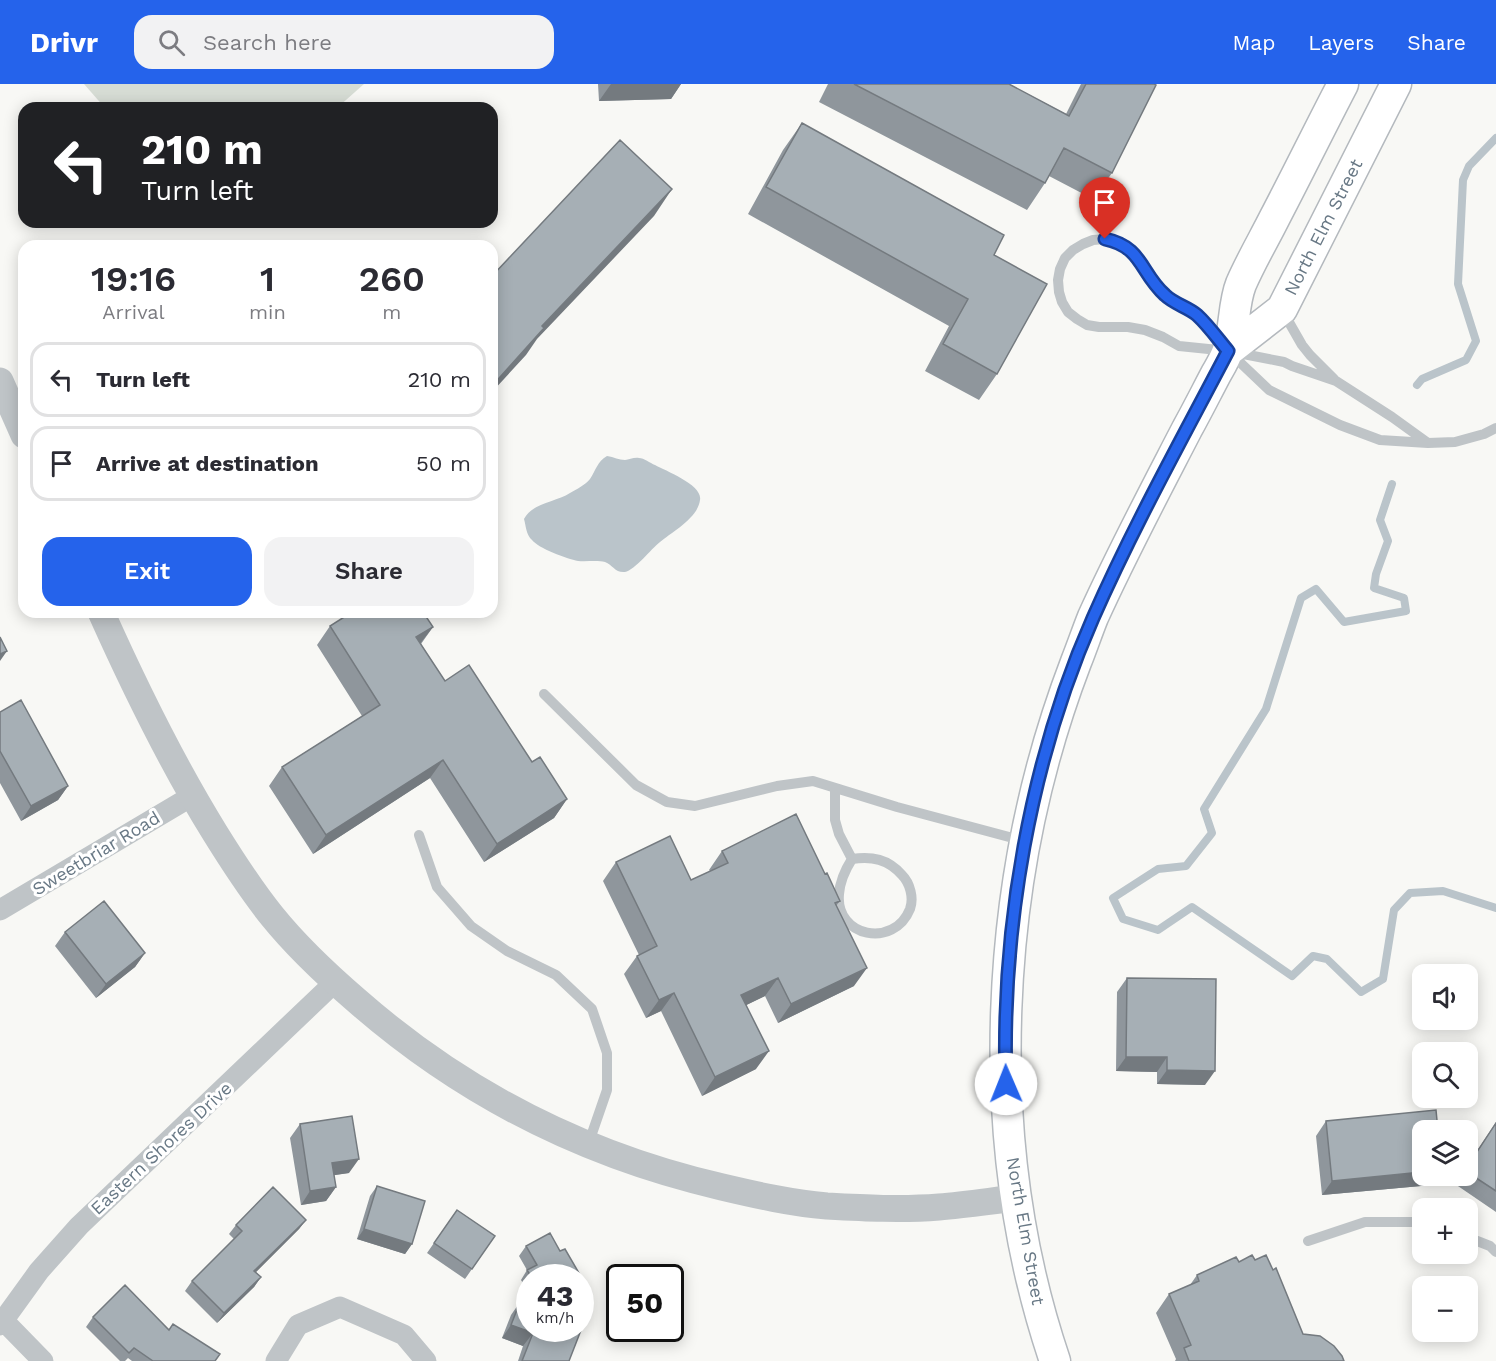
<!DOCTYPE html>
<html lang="en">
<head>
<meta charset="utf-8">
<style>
	:root { --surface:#fff; --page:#f2f2f3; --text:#2b2b33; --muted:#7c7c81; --line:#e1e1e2; --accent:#2563eb }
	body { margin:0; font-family:"Work Sans",sans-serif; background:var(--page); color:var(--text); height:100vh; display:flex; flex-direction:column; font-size:22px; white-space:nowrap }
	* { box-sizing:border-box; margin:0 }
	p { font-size:20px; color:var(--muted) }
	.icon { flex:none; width:33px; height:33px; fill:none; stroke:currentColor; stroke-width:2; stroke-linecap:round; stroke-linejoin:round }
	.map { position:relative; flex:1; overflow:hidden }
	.sheet { position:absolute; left:18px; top:156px; width:480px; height:378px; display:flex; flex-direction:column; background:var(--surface); border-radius:18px; box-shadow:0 3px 15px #0003 }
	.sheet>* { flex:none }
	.guide { position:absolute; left:18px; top:18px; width:480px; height:126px; border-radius:18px; box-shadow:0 3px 15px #0003; background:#202124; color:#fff; overflow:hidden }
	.tools { position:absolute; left:1412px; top:880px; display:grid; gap:12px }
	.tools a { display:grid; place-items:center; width:66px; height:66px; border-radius:12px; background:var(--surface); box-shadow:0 3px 15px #0003; font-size:30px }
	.speed { position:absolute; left:516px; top:1180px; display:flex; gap:12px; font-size:30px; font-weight:700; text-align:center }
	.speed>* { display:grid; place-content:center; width:78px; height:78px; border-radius:50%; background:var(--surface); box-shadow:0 3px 15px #0003; line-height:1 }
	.speed small { font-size:15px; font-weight:400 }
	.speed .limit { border:3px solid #111; border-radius:9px; background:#fff; color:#111 }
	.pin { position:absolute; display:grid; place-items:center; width:51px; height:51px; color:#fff; margin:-62px -26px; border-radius:50% 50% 50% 0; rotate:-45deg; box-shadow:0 0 6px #0007 }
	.pin .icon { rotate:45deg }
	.me { position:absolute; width:66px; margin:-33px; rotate:359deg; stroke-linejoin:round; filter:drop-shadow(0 0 4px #0008) }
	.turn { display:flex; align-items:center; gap:21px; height:126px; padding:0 24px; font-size:27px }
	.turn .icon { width:78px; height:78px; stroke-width:2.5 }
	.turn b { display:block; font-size:42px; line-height:51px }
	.eta { display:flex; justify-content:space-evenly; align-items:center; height:102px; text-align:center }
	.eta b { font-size:36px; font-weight:600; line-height:42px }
	.primary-button { display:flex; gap:12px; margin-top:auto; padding:12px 24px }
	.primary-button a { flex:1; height:69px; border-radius:18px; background:var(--accent); color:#fff; font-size:24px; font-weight:600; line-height:69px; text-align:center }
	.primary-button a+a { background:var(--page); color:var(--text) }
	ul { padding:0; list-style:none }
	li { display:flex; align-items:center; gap:18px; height:75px; margin:0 12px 9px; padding:0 12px; border:3px solid var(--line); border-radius:18px }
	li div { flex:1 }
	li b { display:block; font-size:22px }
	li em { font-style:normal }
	header { display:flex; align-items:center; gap:36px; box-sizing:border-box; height:84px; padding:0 30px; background:var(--accent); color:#fff }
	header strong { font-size:28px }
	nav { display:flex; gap:33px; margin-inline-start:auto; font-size:21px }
	.search { width:420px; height:54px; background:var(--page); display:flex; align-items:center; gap:15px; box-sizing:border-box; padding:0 21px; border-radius:18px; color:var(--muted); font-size:22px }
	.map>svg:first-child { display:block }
	.green { fill:#d7ddd5 }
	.water { fill:#bac4ca }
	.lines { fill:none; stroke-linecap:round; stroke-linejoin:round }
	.stream { stroke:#bac4ca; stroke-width:8 }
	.secondary-casing { stroke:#b4b9be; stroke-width:33 }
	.service { stroke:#bfc4c7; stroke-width:10 }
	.minor { stroke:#bfc4c7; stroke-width:21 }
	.tertiary { stroke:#bfc4c7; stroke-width:27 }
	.secondary { stroke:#fff; stroke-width:30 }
	.wall { fill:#8f969c }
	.shaded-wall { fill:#747a7f }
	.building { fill:#a6afb5; stroke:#747a7f; stroke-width:1.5 }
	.route-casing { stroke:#184099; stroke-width:15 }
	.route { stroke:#2563eb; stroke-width:10 }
	.labels { text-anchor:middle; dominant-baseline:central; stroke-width:6; stroke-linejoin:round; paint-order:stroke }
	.street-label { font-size:18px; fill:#687885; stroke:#fff }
</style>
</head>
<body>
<header>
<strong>Drivr</strong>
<div class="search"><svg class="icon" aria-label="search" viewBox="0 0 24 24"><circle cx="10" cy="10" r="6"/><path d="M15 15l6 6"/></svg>Search here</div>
<nav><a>Map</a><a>Layers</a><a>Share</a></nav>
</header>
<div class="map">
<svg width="1496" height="1277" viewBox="0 0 1496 1277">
	<rect width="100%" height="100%" fill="#f8f8f5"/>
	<!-- green -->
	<path class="green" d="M84,0h280l-27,24h-232z"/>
	<!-- water -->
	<path class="water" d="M607,372c7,1 12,4 18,4 4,0 9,-3 14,-2 5,0 11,5 16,7 11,6 48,20 45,35 -2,18 -28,32 -40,42 -9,7 -25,28 -35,30 -10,1 -12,-7 -20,-10 -8,-2 -19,0 -27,-1 -11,-2 -40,-13 -46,-21 -6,-5 -6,-14 -8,-21 8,-16 32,-17 46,-26 7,-4 15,-8 20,-14 6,-9 7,-17 17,-23z"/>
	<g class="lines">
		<!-- stream -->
		<path class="stream" d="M1417,301l5,-6 44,-19 10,-19 -18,-57 5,-104 6,-14 27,-28
			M1392,400l-12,36 8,21 -12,33 -2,14 30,10 2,13 -62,11 -28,-33 -15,9 -35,111 -62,100 8,24 -26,33 -28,3 -45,29 10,21 35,11 34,-23 100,69 21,-20 14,3 34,33 22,-13 11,-69 16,-17 33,-2 53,17"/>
		<!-- secondary casing -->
		<g class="secondary-casing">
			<path id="secondary" d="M1228,267l54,-42 114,-225
				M1055,1277c-75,-221 -62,-482 21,-699 6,-15 11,-30 17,-45 29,-64 62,-126 94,-188 10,-18 19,-36 29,-55 4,-7 9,-15 12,-24 7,-21 5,-46 13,-66 10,-23 23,-45 34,-67 23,-44 45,-89 68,-133"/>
		</g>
		<!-- service -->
		<path class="service" d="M1282,226l20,35 8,10 24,24
			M1428,359l-36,-26 -56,-36 -44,-15 -8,-4 -56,-11 -49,-5 -16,-9 -18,-7 -17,-3h-29l-12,-2 -10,-6 -9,-7 -6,-10 -3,-10 -1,-12 2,-11 5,-11 8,-8 10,-6 10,-4 12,-1 11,3 10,5 9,8 13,22 9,11 10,10 29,16 32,37 41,39 71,35 40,15 48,3 27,-1 29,-8 12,-6
			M544,610l92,91 31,17 28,4 82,-20 36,-5 84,26 127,34
			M835,704v32l4,14 13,25c-7,11 -12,22 -13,35 -4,43 55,55 71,15 4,-11 0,-26 -8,-34 -14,-16 -30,-19 -50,-16
			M419,751l18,52 34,39 36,25 49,24 36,34 15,44v37l-19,55
			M1467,1153l23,9 6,6
			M1308,1157l57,-19h57"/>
		<!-- minor -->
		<path class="minor" d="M0,826l192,-114
			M3,1236l40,41
			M0,1241l39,-54 40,-45 256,-244
			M276,1277l22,-36 42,-18 64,28 22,26"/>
		<!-- tertiary -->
		<path class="tertiary" d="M0,297l24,54
			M101,528c34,76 70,150 114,221 18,29 36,57 57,83 25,31 55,59 84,84 107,94 227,155 366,187 34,8 69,16 105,19 37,2 75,4 112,1 26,-2 51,-6 77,-9"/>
		<!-- secondary -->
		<use href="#secondary" class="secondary"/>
	</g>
	<!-- wall -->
	<path class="wall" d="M598,0h83l-10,15 -72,2z
		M828,0h181l57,30 15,-30h73l-42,89 -19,26 -44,-23 -4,7 -18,27 -208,-108z
		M802,39l192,132 3,119 -18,26 -54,-29 24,-45 -201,-112 35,-64z
		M330,542l103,1 -12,17 24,37 87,81 35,37 -13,19 -70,44 -54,-84 -117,76 -44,-68 13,-19 80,-51 -45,-71z
		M0,628l68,74 -10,14 -37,21 -21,-38z
		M722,767l103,23 15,27 -4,5 18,80 -76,37 -13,-27 -19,9 10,64 -54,27 -41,-85 -15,7 -22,-44 13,-18 2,-1 -36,-74 13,-19 75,18 19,-9 -1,-1z
		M65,848l80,21 -10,14 -39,31 -41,-52z
		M1127,894l78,107 -48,-1v-12l-41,-1 1,-79z
		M1326,1037l106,64 -110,10 -6,-59z
		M1496,1038v90l-41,-28 5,-8h7v-10z
		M300,1040l49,49 -15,2 2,12 -10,14 -25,4 -11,-67z
		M377,1102l35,58 -7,10 -48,-15 13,-43z
		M457,1126l38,26 -30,43 -38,-26z
		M306,1136l-7,9 -43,43 5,5 -7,10 -37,36 -32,-32 7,-10 42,-42 -5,-5 7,-9z
		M526,1162l34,5 23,29 -3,3v-5h-50v17l-9,-15 6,-10 -8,-14z
		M1239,1178l64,72 41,27h-169l1,-2 -20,-46 13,-19 21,-9 7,-10z
		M520,1218l49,59h-51l5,-15 -21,-8 9,-23z
		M93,1233l76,13 46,31h-83l-4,-3 -3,3h-5l-34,-34z"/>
	<!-- shaded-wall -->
	<path class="shaded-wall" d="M611,0h70l-10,15 -72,2z
		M672,105l-18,27 -117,123 -11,16 -34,37v-6l50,-60z
		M433,543l-14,18 -3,-8z
		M7,567l-7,10v-7z
		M443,676l-13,18 -117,76 13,-19z
		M68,702l-10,14 -37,21 10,-15z
		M567,715l-13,19 -70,44 13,-18z
		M145,869l-10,14 -39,31 10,-14z
		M867,884l-13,18 -76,37 13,-19z
		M778,894l-13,18 -37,18 13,-19z
		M674,909l-13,18 -15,7 13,-18z
		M769,967l-13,18 -54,27 13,-19z
		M1126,973h41l-10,15 -41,-1z
		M1167,986l48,1 -10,14 -48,-1z
		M359,1075l-10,14 -27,4 10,-14z
		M1422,1088v4h16l-6,9 -110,10 10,-14z
		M336,1103l-10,14 -25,4 9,-14z
		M306,1136l-7,9 -51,51 6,-9z
		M364,1145l48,15 -7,10 -48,-15z
		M261,1193l-7,10 -37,36 7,-10z
		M511,1241l22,8 -10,13 -21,-8z"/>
	<!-- building -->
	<path class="building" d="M854,0h155l60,32 17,-32h68l2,1 -44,88 -48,-25 -19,35z
		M802,39l202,112 -10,20 53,29 -50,90 -54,-30 25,-45 -202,-112z
		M620,56l52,49 -130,137 2,2 -52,58v-110z
		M352,528h71l10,15 -17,10 29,44 24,-16 63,97 8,-5 27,42 -70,45 -54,-84 -117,75 -44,-68 98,-62 -50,-79z
		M0,553l7,14 -7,3z
		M21,616l47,86 -37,20 -31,-55v-39z
		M796,730l29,60 2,-1 13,28 -5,2 32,65 -76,36 -13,-26 -37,17 28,56 -54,26 -41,-84 -15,7 -22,-44 20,-10 -41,-84 54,-26 21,44 37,-17 -6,-12z
		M104,817l41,52 -39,31 -41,-52z
		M1127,894l89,1 -1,92 -48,-1v-13h-41z
		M1436,1026l2,21h-16v41l-90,9 -6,-60z
		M352,1032l7,43 -27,4 4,24 -26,4 -10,-67z
		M1496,1039v68l-29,-19v-5z
		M377,1102l48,15 -13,43 -48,-15z
		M273,1103l33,33 -52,51 7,6 -37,36 -32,-32 50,-50 -6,-6z
		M457,1126l38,26 -23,33 -38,-26z
		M550,1149l10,18 5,-2 18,31 -3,1v-3h-48l-5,-8 10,-5 -11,-19z
		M1252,1171l3,5 11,-5 7,15 3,-2 27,66 17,2 14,10 8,10 2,5h-155l-5,-13 7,-3 -22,-51 30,-13 -2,-6 39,-18 3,5z
		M125,1201l44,45 4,-6 47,30 -5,7h-62l-19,-13 -5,5 -36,-36z
		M520,1218l10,3v24h50v-5l3,1 -14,36h-47l11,-28 -22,-8z"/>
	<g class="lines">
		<!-- route casing -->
		<g class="route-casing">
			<path id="route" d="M1006,1000c-5,-155 24,-323 87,-466 40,-91 89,-179 135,-267 -10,-12 -20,-26 -31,-36 -9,-8 -23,-11 -32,-20 -25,-22 -22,-48 -60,-56"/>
		</g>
		<!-- route -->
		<use href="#route" class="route"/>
	</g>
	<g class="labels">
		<!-- street labels -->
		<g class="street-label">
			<text transform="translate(1323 143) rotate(-63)">North Elm Street</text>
			<text transform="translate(96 769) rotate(-31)">Sweetbriar Road</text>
			<text transform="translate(161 1064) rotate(-43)">Eastern Shores Drive</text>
			<text transform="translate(1026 1147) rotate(80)">North Elm Street</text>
		</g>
	</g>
</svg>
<div class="tools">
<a><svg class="icon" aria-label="sound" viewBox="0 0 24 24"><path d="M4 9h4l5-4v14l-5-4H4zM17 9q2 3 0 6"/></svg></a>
<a><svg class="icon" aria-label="search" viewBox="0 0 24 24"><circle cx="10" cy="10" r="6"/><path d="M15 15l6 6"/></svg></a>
<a><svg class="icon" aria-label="layers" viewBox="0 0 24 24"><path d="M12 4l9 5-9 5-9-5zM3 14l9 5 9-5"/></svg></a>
<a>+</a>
<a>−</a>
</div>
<div class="speed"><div>43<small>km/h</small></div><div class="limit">50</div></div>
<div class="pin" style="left:1105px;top:155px;background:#d93025"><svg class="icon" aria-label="arrive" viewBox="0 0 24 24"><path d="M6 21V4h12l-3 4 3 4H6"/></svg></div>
<svg class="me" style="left:1006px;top:1000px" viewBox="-20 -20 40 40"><circle r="19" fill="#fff"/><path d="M0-13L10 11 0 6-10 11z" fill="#2563eb"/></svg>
<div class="guide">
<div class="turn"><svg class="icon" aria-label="left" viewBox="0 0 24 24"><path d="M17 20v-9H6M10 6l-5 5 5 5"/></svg><div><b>210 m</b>Turn left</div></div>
</div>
<section class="sheet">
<div class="eta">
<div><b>19:16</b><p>Arrival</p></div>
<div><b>1</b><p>min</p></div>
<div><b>260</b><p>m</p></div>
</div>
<ul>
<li><svg class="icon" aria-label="left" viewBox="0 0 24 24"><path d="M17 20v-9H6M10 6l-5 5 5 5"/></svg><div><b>Turn left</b></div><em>210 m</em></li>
<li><svg class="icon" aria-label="arrive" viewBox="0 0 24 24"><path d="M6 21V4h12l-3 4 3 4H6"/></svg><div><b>Arrive at destination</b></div><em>50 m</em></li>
</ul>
<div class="primary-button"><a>Exit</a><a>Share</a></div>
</section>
</div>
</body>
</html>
